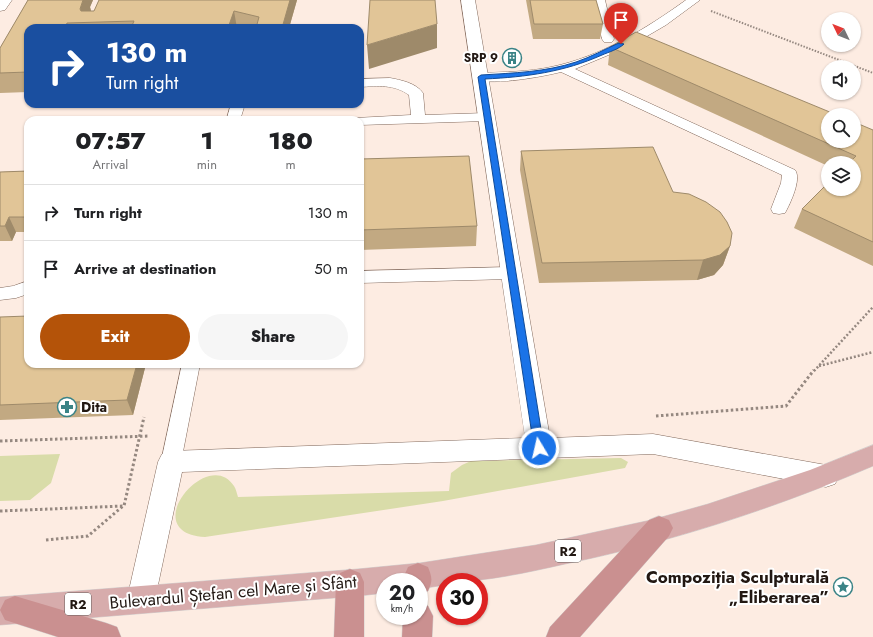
<!DOCTYPE html>
<html lang="en">
<head>
<meta charset="utf-8">
<style>
	:root { --surface:#fff; --page:#f6f6f6; --text:#202124; --muted:#757577; --line:#e0e0e0; --accent:#b45309 }
	body { margin:0; font-family:Jost,sans-serif; background:var(--page); color:var(--text); height:100vh; display:flex; flex-direction:column; font-size:15px; white-space:nowrap }
	* { box-sizing:border-box; margin:0 }
	p { font-size:13px; color:var(--muted) }
	.icon { flex:none; width:22px; height:22px; fill:none; stroke:currentColor; stroke-width:2; stroke-linecap:round; stroke-linejoin:round }
	.map { position:relative; flex:1; overflow:hidden }
	.panel { position:absolute; left:24px; top:116px; width:340px; height:252px; display:flex; flex-direction:column; background:var(--surface); border-radius:12px; box-shadow:0 1px 3px #0004 }
	.panel>* { flex:none }
	.guide { position:absolute; left:24px; top:24px; width:340px; height:84px; border-radius:12px; box-shadow:0 1px 3px #0004; background:#1a4fa0; color:#fff; overflow:hidden }
	.needle { width:26px; rotate:313deg }
	.buttons { position:absolute; left:821px; top:12px; display:grid; gap:8px }
	.buttons a { display:grid; place-items:center; width:40px; height:40px; border-radius:50%; background:var(--surface); box-shadow:0 1px 3px #0004; font-size:20px }
	.speed { position:absolute; left:376px; top:573px; display:flex; gap:8px; font-size:20px; font-weight:700; text-align:center }
	.speed>* { display:grid; place-content:center; width:52px; height:52px; border-radius:50%; background:var(--surface); box-shadow:0 1px 3px #0004; line-height:1 }
	.speed small { font-size:10px; font-weight:400 }
	.speed .limit { border:6px solid #d22; background:#fff; color:#111 }
	.pin { position:absolute; display:grid; place-items:center; width:34px; height:34px; color:#fff; margin:-41px -17px; border-radius:50% 50% 50% 0; rotate:-45deg; box-shadow:0 0 4px #0007 }
	.pin .icon { rotate:45deg }
	.me { position:absolute; width:44px; margin:-22px; rotate:351deg; stroke-linejoin:round; filter:drop-shadow(0 0 3px #0008) }
	.turn { display:flex; align-items:center; gap:14px; height:84px; padding:0 16px; font-size:18px }
	.turn .icon { width:52px; height:52px; stroke-width:2.5 }
	.turn b { display:block; font-size:28px; line-height:34px }
	.eta { display:flex; justify-content:space-evenly; align-items:center; height:68px; text-align:center }
	.eta b { font-size:24px; font-weight:800; line-height:28px }
	.action { display:flex; gap:8px; margin-top:auto; padding:8px 16px }
	.action a { flex:1; height:46px; border-radius:24px; background:var(--accent); color:#fff; font-size:16px; font-weight:800; line-height:46px; text-align:center }
	.action a+a { background:var(--page); color:var(--text) }
	ul { padding:0; list-style:none }
	li { display:flex; align-items:center; gap:12px; height:56px; padding:0 16px; border-top:1px solid var(--line) }
	li div { flex:1 }
	li b { display:block; font-size:15px }
	li em { font-style:normal }
	.map>svg:first-child { display:block }
	.green { fill:#d9dca9 }
	.lines { fill:none; stroke-linecap:round; stroke-linejoin:round }
	.service-casing { stroke:#836a5d; stroke-width:1 }
	.minor-casing { stroke:#836a5d; stroke-width:1 }
	.primary-casing { stroke:#d3d1d0; stroke-width:1 }
	.trunk-casing { stroke:#d3d1d0; stroke-width:1 }
	.path-far2 { stroke:#958880; stroke-width:2; stroke-dasharray:1.5 1.5; stroke-linecap:butt }
	.path-far1 { stroke:#958880; stroke-width:2.5; stroke-dasharray:2 2; stroke-linecap:butt }
	.path { stroke:#958880; stroke-width:3; stroke-dasharray:2.5 2.5; stroke-linecap:butt }
	.service { fill:#fff; fill-rule:evenodd }
	.minor { fill:#fff; fill-rule:evenodd }
	.primary { fill:#d7acac; fill-rule:evenodd }
	.trunk { fill:#ca9090; fill-rule:evenodd }
	.wall { fill:#c2a982 }
	.shaded-wall { fill:#9e8a6a }
	.building { fill:#e1c597; stroke:#9e8a6a }
	.route { fill:#1a73e8; stroke:#114b97 }
	.labels { text-anchor:middle; dominant-baseline:central; stroke-width:4; stroke-linejoin:round; paint-order:stroke }
	.far-poi-label { font-size:12px; font-weight:bold; fill:#221813; stroke:#fff; text-anchor:end }
	.shield { fill:#fff; stroke:#645d5a; stroke-width:1 }
	.shield-label { font-size:13px; font-weight:bold; fill:#221813 }
	.poi-label { font-size:14px; font-weight:bold; fill:#221813; stroke:#fff; text-anchor:start }
	.near-poi-label { font-size:17px; font-weight:bold; fill:#221813; stroke:#fff; text-anchor:end }
	.near-street-label { font-size:17px; fill:#221813; stroke:#fff }
</style>
</head>
<body>
<div class="map">
<svg width="873" height="637" viewBox="0 0 873 637">
	<rect width="100%" height="100%" fill="#fdece2"/>
	<!-- green -->
	<path class="green" d="M60,454l-9,29 -21,17 -30,1v-45z
		M621,458l7,4 -3,6 -182,33 -238,36c-70,-4 3,-92 29,-51 2,3 3,8 4,11l211,-6 2,-18 11,-8 9,-4z"/>
	<g class="lines">
		<!-- service casing -->
		<g class="service-casing">
			<path id="service" d="M593,0h12l9,39 -2,3h-8l-2,-3z
				M686,0h14l-34,25 -36,21 -55,23 220,101c7,9 -5,34 -10,43l-6,1 -6,-1 -2,-4 10,-26 1,-8 -221,-103c-20,5 -65,13 -85,8l-2,-3 2,-3 5,-1c23,-1 47,-1 70,-6 49,-10 95,-38 135,-67z
				M390,78c11,2 26,5 33,15l2,22 61,-2 5,1 2,3 -2,3 -5,1 -126,4v-5h-6l1,-2 56,-3 -2,-20c-15,-11 -31,-9 -49,-8v-8z
				M231,104h14l-4,13 2,3h-15l-1,-2z
				M510,267l6,2 3,4 -3,4 -6,2 -150,4v-12z
				M28,281v13l-12,4 -16,2v-12l13,-2z
				M182,364h18l-19,98 -3,6 -7,3 -7,-3 -3,-6z"/>
		</g>
		<!-- minor casing -->
		<g class="minor-casing">
			<path id="minor" d="M0,0h12l-7,10 -5,1z
				M461,0h14l75,438 103,-4 173,31 9,3 4,8 -4,8 -9,3 -173,-33 -471,18 -27,127 -4,10 -10,4 -10,-4 -4,-10 31,-137 4,-8 9,-3 354,-13z"/>
		</g>
		<!-- primary casing -->
		<g class="primary-casing">
			<path id="primary" d="M873,445v21c-100,43 -202,76 -308,98 -40,9 -80,18 -120,18v3l-26,4v-7h-34v11l-27,3 -358,29v-28l358,-28 62,-6 116,-18 115,-25 57,-16 102,-34z"/>
		</g>
		<!-- trunk casing -->
		<g class="trunk-casing">
			<path id="trunk" d="M659,516l10,4 4,8 -4,8 -89,101h-34l4,-10 99,-107z
				M418,563l10,4c4,10 5,14 0,24l-9,4v-13h-15v-6l4,-9z
				M350,569l10,4 4,9v55h-30l2,-55 4,-9z
				M15,596l91,27 11,4 4,10h-63l-53,-17 -5,-10 5,-10z
				M419,602l9,4 5,10 -1,21h-30l1,-21h16z"/>
		</g>
		<!-- path-far2 -->
		<path class="path-far2" d="M711,11l162,62"/>
		<!-- path-far1 -->
		<path class="path-far1" d="M819,366l54,-14
			M814,371l59,-64"/>
		<!-- path -->
		<path class="path" d="M656,416l130,-10 28,-36
			M0,441l149,-5
			M0,511l124,-5 20,-89
			M46,540l42,-4 35,-30"/>
		<!-- service -->
		<use href="#service" class="service"/>
		<!-- minor -->
		<use href="#minor" class="minor"/>
		<!-- primary -->
		<use href="#primary" class="primary"/>
		<!-- trunk -->
		<use href="#trunk" class="trunk"/>
	</g>
	<!-- wall -->
	<path class="wall" d="M28,0h65l-3,7 1,4h3l5,-11h198l-8,28h-261v64l-28,1v-45z
		M526,0h70l7,24 -3,15h-67z
		M610,47l263,83v136l-79,-38 8,-19 52,-46h-26v3l-220,-101z
		M521,151l152,41 57,54 -7,19 -9,10 -17,5 -158,3 -19,-113z
		M360,159l117,67 -1,20 -116,4z
		M28,171v61h-12l-4,9h-12v-69z
		M0,317l146,47 -13,51 -133,5z"/>
	<!-- shaded-wall -->
	<path class="shaded-wall" d="M83,0h10l-3,7 1,4 -4,11 -7,-13z
		M290,0h7l-8,28h-7z
		M234,11l3,17h-9z
		M67,23l2,5h-4z
		M437,24v24l-68,21 -2,-24z
		M9,217l7,15 -4,9 -7,-15z
		M730,246l-7,19 -9,10 -17,5 6,-20z
		M137,364h9l-13,51 -6,-15z"/>
	<!-- building -->
	<path class="building" d="M28,0h55l-3,9 1,2h13l5,-11h191l-8,28h-26l3,-11 -25,-6 -6,17h-97l3,-7 -67,2 -2,5h-37v44l-28,1v-25z
		M370,0h65l2,24 -70,21z
		M530,0h66l7,24h-69z
		M636,32l201,83h-9v26h26v-19l19,8v112l-71,-33 26,-26v6h26v-26h-5l7,-7 -246,-109z
		M653,147l20,45 16,2 17,8 14,10 7,10 5,11 -2,13 -10,9 -17,5 -161,3 -21,-112z
		M469,156l8,70 -117,4v-71z
		M28,171v46h-19l-4,9h-5v-54z
		M28,316v48h109l-10,36 -127,5v-88z"/>
	<!-- route -->
	<path class="route" d="M619,43l5,1c-5,5 -15,8 -22,11 -38,17 -76,22 -117,24l59,369 -5,4 -5,-4 -56,-371 3,-2c32,-2 65,-3 95,-13 15,-5 29,-13 43,-19z"/>
	<!-- icons -->
	<defs>
		<g id="building-ring" transform="scale(1)"><circle r="9.5" fill="#fff" stroke="#3a8386" stroke-width="1.5"/><path d="M-4-6H4V6H1V3H-1V6H-4ZM-2.5-4.3h1.7v1.8h-1.7ZM.8-4.3h1.7v1.8H.8ZM-2.5-1h1.7V.8h-1.7ZM.8-1h1.7V.8H.8Z" fill="#3a8386"/></g>
		<g id="pharmacy-ring" transform="scale(1)"><circle r="9.5" fill="#fff" stroke="#3a8386" stroke-width="1.5"/><path d="M-2-6h4v4h4v4h-4v4h-4v-4h-4v-4h4Z" fill="#3a8386"/></g>
		<g id="sight-ring" transform="scale(1)"><circle r="9.5" fill="#fff" stroke="#3a8386" stroke-width="1.5"/><path d="M0-6L1.8-2.2L6-1.7L2.9 1.2L3.7 5.4L0 3.3L-3.7 5.4L-2.9 1.2L-6-1.7L-1.8-2.2Z" fill="#3a8386"/></g>
	</defs>
	<g fill-rule="evenodd">
		<use href="#building-ring" x="512" y="58"/>
		<use href="#pharmacy-ring" x="67" y="407"/>
		<use href="#sight-ring" x="843" y="587"/>
	</g>
	<g class="labels">
		<!-- far-poi labels -->
		<g class="far-poi-label">
			<text x="498" y="58">SRP 9</text>
		</g>
		<!-- shield labels -->
		<g class="shield">
			<rect x="555" y="540" width="26" height="22" rx="3"/>
			<rect x="65" y="593" width="26" height="22" rx="3"/>
		</g>
		<g class="shield-label">
			<text x="568" y="551">R2</text>
			<text x="78" y="604">R2</text>
		</g>
		<!-- poi labels -->
		<g class="poi-label">
			<text x="81" y="407">Dita</text>
		</g>
		<!-- near-poi labels -->
		<g class="near-poi-label">
			<text x="829" y="577">Compoziția Sculpturală<tspan x="829" dy="20">„Eliberarea”</tspan></text>
		</g>
		<!-- near-street labels -->
		<g class="near-street-label">
			<text transform="translate(233 592) rotate(-5)">Bulevardul Ștefan cel Mare și Sfânt</text>
		</g>
	</g>
</svg>
<div class="buttons">
<a><svg class="needle" viewBox="-14 -14 28 28"><path d="M0-13l5 13h-10z" fill="#e53935"/><path d="M0 13l5-13h-10z" fill="#757577"/></svg></a>
<a><svg class="icon" aria-label="sound" viewBox="0 0 24 24"><path d="M4 9h4l5-4v14l-5-4H4zM17 9q2 3 0 6"/></svg></a>
<a><svg class="icon" aria-label="search" viewBox="0 0 24 24"><circle cx="10" cy="10" r="6"/><path d="M15 15l6 6"/></svg></a>
<a><svg class="icon" aria-label="layers" viewBox="0 0 24 24"><path d="M12 4l9 5-9 5-9-5zM3 14l9 5 9-5"/></svg></a>
</div>
<div class="speed"><div>20<small>km/h</small></div><div class="limit">30</div></div>
<div class="pin" style="left:621px;top:44px;background:#d93025"><svg class="icon" aria-label="arrive" viewBox="0 0 24 24"><path d="M6 21V4h12l-3 4 3 4H6"/></svg></div>
<svg class="me" style="left:539px;top:448px" viewBox="-20 -20 40 40"><circle r="17" fill="#1a73e8" stroke="#fff" stroke-width="3"/><path d="M0-11L8 9 0 5-8 9z" fill="#fff"/></svg>
<div class="guide">
<div class="turn"><svg class="icon" aria-label="right" viewBox="0 0 24 24"><path d="M7 20v-9h11M14 6l5 5-5 5"/></svg><div><b>130 m</b>Turn right</div></div>
</div>
<section class="panel">
<div class="eta">
<div><b>07:57</b><p>Arrival</p></div>
<div><b>1</b><p>min</p></div>
<div><b>180</b><p>m</p></div>
</div>
<ul>
<li><svg class="icon" aria-label="right" viewBox="0 0 24 24"><path d="M7 20v-9h11M14 6l5 5-5 5"/></svg><div><b>Turn right</b></div><em>130 m</em></li>
<li><svg class="icon" aria-label="arrive" viewBox="0 0 24 24"><path d="M6 21V4h12l-3 4 3 4H6"/></svg><div><b>Arrive at destination</b></div><em>50 m</em></li>
</ul>
<div class="action"><a>Exit</a><a>Share</a></div>
</section>
</div>
</body>
</html>
